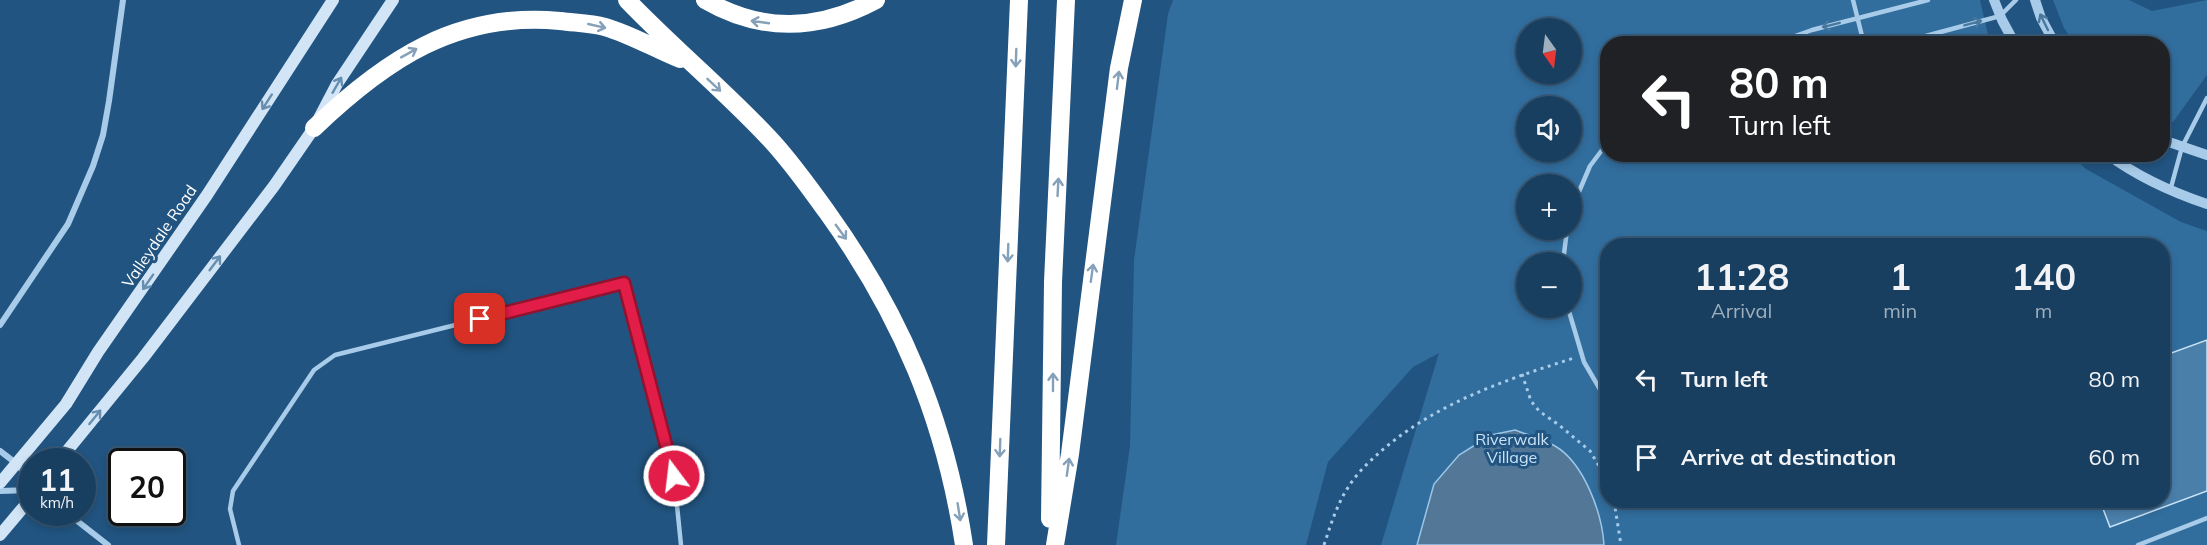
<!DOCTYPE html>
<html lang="en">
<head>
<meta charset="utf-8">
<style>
	:root { --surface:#193f60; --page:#264a69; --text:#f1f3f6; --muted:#9fafbd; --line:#375875 }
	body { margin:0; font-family:Mulish,sans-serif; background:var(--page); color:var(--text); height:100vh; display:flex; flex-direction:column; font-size:22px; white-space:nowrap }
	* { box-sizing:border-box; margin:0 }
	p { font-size:20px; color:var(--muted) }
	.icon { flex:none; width:33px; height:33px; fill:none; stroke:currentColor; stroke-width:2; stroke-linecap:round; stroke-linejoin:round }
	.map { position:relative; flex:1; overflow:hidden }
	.panel { position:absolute; left:1600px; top:238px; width:570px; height:270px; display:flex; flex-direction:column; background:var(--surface); border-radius:24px; box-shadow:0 3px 9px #0003,0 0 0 2px var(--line) }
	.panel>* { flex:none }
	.banner { position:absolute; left:1600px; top:36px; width:570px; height:126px; border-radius:24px; box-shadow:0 3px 9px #0003,0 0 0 2px var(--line); background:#202124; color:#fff; overflow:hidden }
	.needle { width:39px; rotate:166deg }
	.buttons { position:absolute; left:1516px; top:18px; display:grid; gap:12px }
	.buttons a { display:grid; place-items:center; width:66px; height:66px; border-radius:50%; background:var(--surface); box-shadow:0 3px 9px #0003,0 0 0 2px var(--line); font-size:30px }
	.speed { position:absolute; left:18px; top:448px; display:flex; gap:12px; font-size:30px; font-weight:700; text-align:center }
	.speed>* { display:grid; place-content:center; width:78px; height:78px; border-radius:50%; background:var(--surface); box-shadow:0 3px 9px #0003,0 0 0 2px var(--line); line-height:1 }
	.speed small { font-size:15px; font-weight:400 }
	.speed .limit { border:3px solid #111; border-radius:9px; background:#fff; color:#111 }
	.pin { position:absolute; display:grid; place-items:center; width:51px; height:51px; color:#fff; margin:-26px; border-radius:12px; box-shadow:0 3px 9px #0006 }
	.me { position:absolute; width:66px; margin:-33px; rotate:345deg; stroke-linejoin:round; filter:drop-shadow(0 0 4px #0008) }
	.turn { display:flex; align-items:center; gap:21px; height:126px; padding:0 30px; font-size:27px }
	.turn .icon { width:78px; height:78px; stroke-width:2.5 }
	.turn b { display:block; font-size:42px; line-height:51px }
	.eta { display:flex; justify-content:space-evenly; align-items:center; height:102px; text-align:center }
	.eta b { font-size:36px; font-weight:700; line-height:42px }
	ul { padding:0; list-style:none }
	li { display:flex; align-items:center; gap:18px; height:78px; padding:0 30px }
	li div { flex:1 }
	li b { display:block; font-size:22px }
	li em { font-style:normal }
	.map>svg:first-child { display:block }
	.green { fill:#316d9d; fill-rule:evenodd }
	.water { fill:#527797; stroke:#9ac7e9; stroke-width:1.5 }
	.building { fill:#4a7faa; stroke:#cae3f6; stroke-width:1.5 }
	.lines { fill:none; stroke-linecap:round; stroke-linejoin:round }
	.path { stroke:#a7cbe8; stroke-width:3; stroke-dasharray:3 4.5; stroke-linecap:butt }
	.service { stroke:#a7cbe8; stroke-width:4.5 }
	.minor { stroke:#a7cbe8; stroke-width:6 }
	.tertiary { stroke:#a7cbe8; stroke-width:10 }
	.secondary { stroke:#d1e5f6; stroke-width:12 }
	.motorway { stroke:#fff; stroke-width:18 }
	.oneway { stroke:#85a1b9 }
	.oneway2 { stroke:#49789f }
	.oneway3 { stroke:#678eaf }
	.route-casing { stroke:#92132f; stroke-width:15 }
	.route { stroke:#e11d48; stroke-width:10 }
	.labels { text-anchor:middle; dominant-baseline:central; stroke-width:6; stroke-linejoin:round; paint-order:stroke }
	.street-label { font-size:16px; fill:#fff; stroke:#215480 }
	.park-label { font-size:16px; fill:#cae3f6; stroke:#215480 }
</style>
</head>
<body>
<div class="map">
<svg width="2207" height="545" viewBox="0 0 2207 545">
	<rect width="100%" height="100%" fill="#215480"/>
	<!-- green -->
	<path class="green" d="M1173,0h807l10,43 -382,1v110l463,1 15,14 95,53 26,9v314h-826l58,-192 -26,14 -85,95 -22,83h-190l14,-99 4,-186 34,-246zM1527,28h45v46h-45zM1527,106h45v46h-45zM1527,184h45v46h-45zM1608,246h555v255h-555zM1527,262h45v46h-45z
		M2053,0h76l23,11 55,-11v75l-34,47 -10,-4v-74l-89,-1 -10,-15z"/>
	<!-- water -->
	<path class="water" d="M1515,430c13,5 28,9 40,16 29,17 47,67 49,99h-187l17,-61 25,-29 32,-20z"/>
	<!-- building -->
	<path class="building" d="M2207,340v151l-97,36 -10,-26h63v-145z"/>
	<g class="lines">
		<!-- path -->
		<path class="path" d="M1522,374l9,27 8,10 20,14 31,26 18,30
			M1614,501l7,44
			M1324,545c7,-21 13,-41 25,-59 8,-13 20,-24 31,-34 56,-49 125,-72 194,-94"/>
		<!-- service -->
		<path class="service" d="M1853,0l11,44
			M1773,44l39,-14 116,-30
			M1896,44l104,-28 16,-16
			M2170,191l12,-44 25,-49
			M1572,208l18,-42 18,-24
			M1563,262l4,-32
			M1568,308l16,54 24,41
			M239,545l-9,-36 3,-18 81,-121 21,-15 289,-72 50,193 7,69
			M2138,545l69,-27"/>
		<!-- minor -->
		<path class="minor" d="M0,325l68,-101 25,-58 10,-31 6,-34 14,-101
			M0,451l17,13 15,18
			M0,491l32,-1
			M67,513l41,32"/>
		<!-- tertiary -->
		<path class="tertiary" d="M1994,0l8,20 13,24
			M2035,0l6,18 14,26
			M2163,140l44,15
			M2107,154c31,23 64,38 100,50"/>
		<!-- secondary -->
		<path class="secondary" d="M58,462l85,-104 131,-172 40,-58 23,-44 56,-84
			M0,483l66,-79 32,-52 109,-157 126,-195
			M0,535l32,-38"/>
		<!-- motorway -->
		<path class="motorway" d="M627,0c45,47 96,89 141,137 22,23 40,49 59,75 74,103 118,207 137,333
			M705,0c57,33 113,31 171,0
			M314,128c71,-68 143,-117 246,-107 15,2 30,2 45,6 27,8 50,22 75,32
			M1050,519l3,-237 13,-282
			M996,545l23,-545
			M1055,545l15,-91 49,-386 14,-68"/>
	</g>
	<!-- one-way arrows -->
	<defs><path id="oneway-shaft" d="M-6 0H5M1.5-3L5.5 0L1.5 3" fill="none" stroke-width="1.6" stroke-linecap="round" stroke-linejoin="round" transform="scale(1.5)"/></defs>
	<g class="oneway">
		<use href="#oneway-shaft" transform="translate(760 22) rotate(-172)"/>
		<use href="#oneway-shaft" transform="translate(597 26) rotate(13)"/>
		<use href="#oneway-shaft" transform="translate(409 53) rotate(-29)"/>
		<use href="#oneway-shaft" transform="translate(1016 58) rotate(92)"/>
		<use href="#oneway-shaft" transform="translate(1118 80) rotate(-83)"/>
		<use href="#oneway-shaft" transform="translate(714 85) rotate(43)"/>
		<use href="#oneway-shaft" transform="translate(1058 187) rotate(-87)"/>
		<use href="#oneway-shaft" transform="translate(841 232) rotate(54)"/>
		<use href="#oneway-shaft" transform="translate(1008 253) rotate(92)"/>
		<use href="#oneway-shaft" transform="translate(1092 273) rotate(-82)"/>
		<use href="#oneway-shaft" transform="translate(1053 382) rotate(-90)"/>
		<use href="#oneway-shaft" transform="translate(1000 448) rotate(92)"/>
		<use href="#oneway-shaft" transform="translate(1068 467) rotate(-82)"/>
		<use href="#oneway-shaft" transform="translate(959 512) rotate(81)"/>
	</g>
	<g class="oneway2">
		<use href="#oneway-shaft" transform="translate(2044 22) rotate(-116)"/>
		<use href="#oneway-shaft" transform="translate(1973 23) rotate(-15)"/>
		<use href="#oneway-shaft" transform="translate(1831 25) rotate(166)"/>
	</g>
	<g class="oneway3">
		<use href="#oneway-shaft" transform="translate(337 85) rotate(-60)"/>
		<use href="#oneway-shaft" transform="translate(267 102) rotate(123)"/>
		<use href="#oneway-shaft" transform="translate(215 263) rotate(-53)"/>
		<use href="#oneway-shaft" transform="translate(148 282) rotate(125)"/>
		<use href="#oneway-shaft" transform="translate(95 417) rotate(-51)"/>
	</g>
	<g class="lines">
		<!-- route casing -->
		<g class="route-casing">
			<path id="route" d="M480,319l144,-36 50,193"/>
		</g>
		<!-- route -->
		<use href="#route" class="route"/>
	</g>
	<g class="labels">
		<!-- street labels -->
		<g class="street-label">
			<text transform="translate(159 236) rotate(-56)">Valleydale Road</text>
		</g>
		<!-- park labels -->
		<g class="park-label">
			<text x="1512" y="439">Riverwalk<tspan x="1512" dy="18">Village</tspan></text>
		</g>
	</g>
</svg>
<div class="buttons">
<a><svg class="needle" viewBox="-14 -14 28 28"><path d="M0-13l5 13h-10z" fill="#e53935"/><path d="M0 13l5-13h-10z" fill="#9fafbd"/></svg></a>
<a><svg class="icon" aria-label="sound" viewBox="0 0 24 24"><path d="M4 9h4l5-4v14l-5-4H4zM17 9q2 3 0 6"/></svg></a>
<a>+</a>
<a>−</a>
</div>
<div class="speed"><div>11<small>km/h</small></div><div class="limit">20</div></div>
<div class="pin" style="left:480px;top:319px;background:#d93025"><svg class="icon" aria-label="arrive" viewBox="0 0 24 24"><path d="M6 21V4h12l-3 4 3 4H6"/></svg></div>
<svg class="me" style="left:674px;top:476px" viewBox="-20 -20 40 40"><circle r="17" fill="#e11d48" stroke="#fff" stroke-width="3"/><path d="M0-11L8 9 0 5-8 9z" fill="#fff"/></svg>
<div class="banner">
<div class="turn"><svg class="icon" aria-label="left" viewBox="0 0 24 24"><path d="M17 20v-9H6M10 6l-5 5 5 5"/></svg><div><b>80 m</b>Turn left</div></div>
</div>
<section class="panel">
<div class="eta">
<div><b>11:28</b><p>Arrival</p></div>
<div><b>1</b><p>min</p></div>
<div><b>140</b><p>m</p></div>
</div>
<ul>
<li><svg class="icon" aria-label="left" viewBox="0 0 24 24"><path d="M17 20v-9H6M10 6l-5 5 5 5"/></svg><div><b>Turn left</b></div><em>80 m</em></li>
<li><svg class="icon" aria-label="arrive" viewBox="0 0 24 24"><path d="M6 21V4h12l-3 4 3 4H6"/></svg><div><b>Arrive at destination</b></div><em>60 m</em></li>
</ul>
</section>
</div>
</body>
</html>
